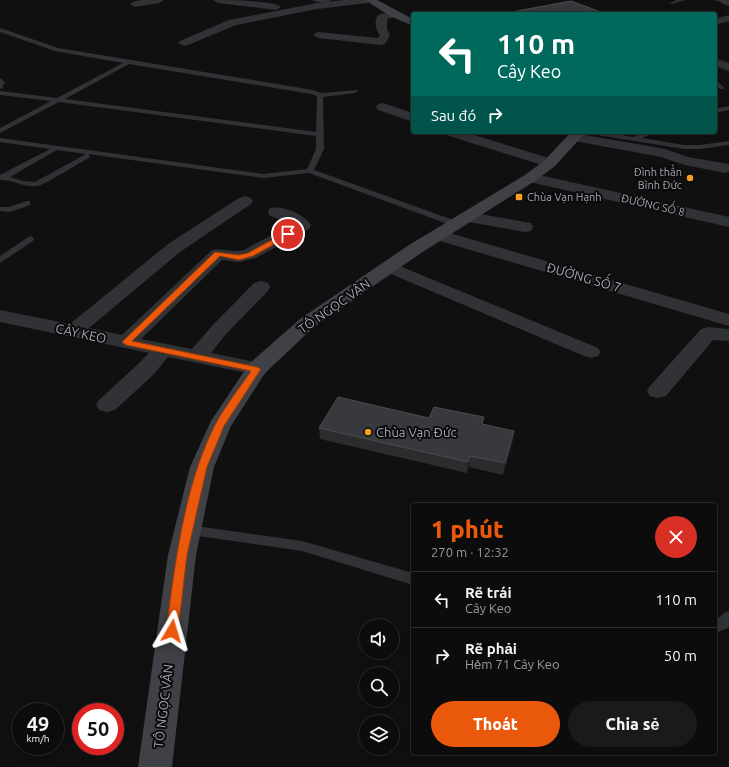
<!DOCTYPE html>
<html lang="vi">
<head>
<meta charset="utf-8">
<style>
	:root { --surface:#0c0c0d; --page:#1a1a1b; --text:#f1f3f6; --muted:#9a9b9d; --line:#2c2c2e; --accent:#ea580c }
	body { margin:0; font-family:Ubuntu,sans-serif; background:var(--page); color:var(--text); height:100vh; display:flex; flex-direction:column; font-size:15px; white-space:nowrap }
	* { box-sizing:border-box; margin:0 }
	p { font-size:13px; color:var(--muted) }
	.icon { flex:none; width:22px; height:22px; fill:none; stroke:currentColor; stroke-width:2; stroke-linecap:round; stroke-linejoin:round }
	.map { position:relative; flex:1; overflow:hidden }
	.panel { position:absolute; left:411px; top:503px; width:306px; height:252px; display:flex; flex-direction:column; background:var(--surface); border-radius:4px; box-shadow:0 2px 10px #0003,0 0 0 1px var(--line) }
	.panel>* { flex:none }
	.guide { position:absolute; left:411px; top:12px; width:306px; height:122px; border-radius:4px; box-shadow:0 2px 10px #0003,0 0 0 1px var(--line); background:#00695c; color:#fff; overflow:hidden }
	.fabs { position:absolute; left:359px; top:619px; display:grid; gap:8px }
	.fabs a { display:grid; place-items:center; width:40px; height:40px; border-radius:50%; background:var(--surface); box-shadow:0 2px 10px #0003,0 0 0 1px var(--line); font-size:20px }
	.speed { position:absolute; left:12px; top:703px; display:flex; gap:8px; font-size:20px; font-weight:700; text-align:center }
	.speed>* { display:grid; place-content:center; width:52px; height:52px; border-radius:50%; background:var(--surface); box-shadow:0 2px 10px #0003,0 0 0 1px var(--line); line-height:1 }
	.speed small { font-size:10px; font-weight:400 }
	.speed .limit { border:6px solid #d22; background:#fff; color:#111 }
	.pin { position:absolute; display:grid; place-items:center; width:34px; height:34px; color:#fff; margin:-17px; border:2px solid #fff; border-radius:50%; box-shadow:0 1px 4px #0007 }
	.me { position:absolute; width:44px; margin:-22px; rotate:7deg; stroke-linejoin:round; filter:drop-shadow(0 0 3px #0008) }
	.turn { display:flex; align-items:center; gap:14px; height:84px; padding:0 20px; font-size:18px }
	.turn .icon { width:52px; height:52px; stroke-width:2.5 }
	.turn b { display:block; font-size:28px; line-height:34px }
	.then { display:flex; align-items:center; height:38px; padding:0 20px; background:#0003; gap:8px; font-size:15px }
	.round { display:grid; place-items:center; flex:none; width:42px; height:42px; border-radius:21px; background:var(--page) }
	.headline { display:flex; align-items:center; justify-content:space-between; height:68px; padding:0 20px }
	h1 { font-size:24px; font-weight:800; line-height:30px; color:var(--accent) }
	.cta { display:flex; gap:8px; margin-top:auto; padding:8px 20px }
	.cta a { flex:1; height:46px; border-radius:24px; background:var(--accent); color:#fff; font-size:16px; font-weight:800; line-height:46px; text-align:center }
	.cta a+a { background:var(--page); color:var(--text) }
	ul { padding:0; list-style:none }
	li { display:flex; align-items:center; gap:12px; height:56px; padding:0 20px; border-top:1px solid var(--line) }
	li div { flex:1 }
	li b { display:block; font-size:15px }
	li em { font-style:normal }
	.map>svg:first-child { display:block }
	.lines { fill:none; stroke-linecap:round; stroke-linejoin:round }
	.service { fill:#313236; fill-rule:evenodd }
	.minor { fill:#313236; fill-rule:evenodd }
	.secondary { fill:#3f4146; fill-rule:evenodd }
	.wall { fill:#2c2c2f }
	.shaded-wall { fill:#1b1b1d }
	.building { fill:#38393d; stroke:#494b4f }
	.route { fill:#ea580c; stroke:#983908 }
	.poi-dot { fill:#f59f24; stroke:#0b0b0c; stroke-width:1.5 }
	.labels { text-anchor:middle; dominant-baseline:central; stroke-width:4; stroke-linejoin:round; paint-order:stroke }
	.far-poi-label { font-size:11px; fill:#a1a7b2; stroke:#0b0b0c; text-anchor:end }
	.far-street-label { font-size:11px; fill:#a1a7b2; stroke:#0b0b0c }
	.street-label { font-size:13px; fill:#a1a7b2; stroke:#0b0b0c }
	.poi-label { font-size:13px; fill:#a1a7b2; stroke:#0b0b0c; text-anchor:start }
</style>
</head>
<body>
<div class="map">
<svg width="729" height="767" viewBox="0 0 729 767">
	<rect width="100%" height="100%" fill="#101011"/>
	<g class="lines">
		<!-- service -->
		<path class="service" d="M312,0h20c-4,3 -16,3 -20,0z
			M677,0h8l-13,4 -2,-1z
			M713,0h10l5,2 -2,1z
			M0,28l58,20 255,42 8,3 36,-3 1,1 -3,2 -32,4 1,52 -10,21 145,52 1,2 -1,2h-6l-144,-53 -46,5 -175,-24 2,2 -1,2c-10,5 -44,27 -52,28 -13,2 -25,-7 -37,-6v-5l50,-26 -50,-7v-4l263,36 44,-5 9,-20v-13l-257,-34 -59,31v-5l51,-27 -51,-6v-4l57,7 66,-35 -68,-12 -55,-19zM129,64l182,30 6,2 -1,36 -251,-33zM57,150l29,4 -51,28 -12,-1 -13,-4z
			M0,78l5,4 -3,6 -2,1z
			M715,80l9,7v2h-4l-5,-4z
			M729,106v4l-14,3v-4z
			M588,132h16l29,5 13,-5h10l-14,6 42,7h16l29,-4v4l-29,4h-16l-93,-15z
			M27,201h3v4l-20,7 -10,-1v-4h9z
			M30,236l3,1 1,2 -1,2 -33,22v-7z
			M189,525l113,16 111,32v12l-111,-34 -118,-17 -2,-4 2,-4z
			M729,611v16l-3,2 -11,4v-12l9,-8z"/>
		<!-- minor -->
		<path class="minor" d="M141,0h23l-5,3 -24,4 -5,-3 2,-2z
			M213,0c12,0 61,0 68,7l-5,3 -58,-7z
			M343,0h30l-5,3 -51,6 -81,16 -48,20 -4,1 -6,-3 2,-2 49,-21 88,-17z
			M722,0h7v6l-6,-2 -2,-2z
			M394,11l5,3 -1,2 -11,3v10l3,6 -5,9 -4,1 -63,-7 -5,-3 5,-3 60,6 2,-3c-5,-6 -6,-13 -2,-20z
			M729,15v6l-14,4v-6z
			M715,58l14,5v8l-14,-5z
			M383,103l30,10v9l-35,-12 -2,-3 2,-3z
			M444,132h21l90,28 2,3 -2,3 -5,1 -5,-1 -99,-31z
			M574,133l91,16 23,8 41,7v8l-4,1 -40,-8 -24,-8 -92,-17 -2,-3 2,-3z
			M530,173l199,44v10l-204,-46 -3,-3 3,-3z
			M245,196l6,2 2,3 -2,3 -71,48 -91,76 33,7 90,-85c11,-2 21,3 32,0l48,-26 -22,-8 -2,-4 2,-4c13,-3 34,6 41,17l-2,4 -53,29 -17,4 -17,-2 -81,79 51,10 20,-23 42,-43 7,-2 7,2 2,4 -2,4 -42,43 -15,19 54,11 3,5 -3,5 -8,1 -89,-18 -15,18 -38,35 -8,2 -8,-2 -3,-5 3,-5 38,-35 12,-12 -149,-31v-12l70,14 98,-80 71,-46z
			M469,212l56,10 6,1 2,4 -2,4 -6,1 -62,-11 -2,-4 2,-4z
			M439,230l290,84v12l-296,-87 -3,-4 3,-4z
			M390,262l208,86 3,4 -3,4 -7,2 -7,-2 -200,-85 -3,-4 3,-4z
			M708,327l21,2v12l-16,-1 -47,56 -8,2 -8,-2 -3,-5 3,-5 51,-57z"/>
		<!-- secondary -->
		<path class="secondary" d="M365,0h12l36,19v7l-23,-10z
			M571,132h15l-31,34 -20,15 -114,72 -107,74 -49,46 -34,53 -17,41 -18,88 -24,212h-34l30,-212 22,-88 21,-46 38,-57 51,-45 109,-74 116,-70 20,-15z"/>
	</g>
	<!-- wall -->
	<path class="wall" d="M429,418l54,6 30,18 -10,33 -34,-8 -2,6 -147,-34 -1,-11z"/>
	<!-- shaded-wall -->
	<path class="shaded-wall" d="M514,431l-1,11 -10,33 2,-12z
		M470,456l-1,11 -2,6 1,-11z"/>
	<!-- building -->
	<path class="building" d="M571,1l30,11 -6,1 3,1h-97z
		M338,397l91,21 5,-11 50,10 -2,7 32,7 -9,32 -35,-7 -2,6 -149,-34z"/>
	<!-- route -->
	<path class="route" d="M288,231l4,3 -1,1 -38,21 -14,4 -19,-4 -88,85 125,26 4,2 -37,57 -17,41 -20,88 -9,76 -2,3 -4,2 -4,-2 -2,-3c9,-67 18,-144 48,-204 10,-20 25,-38 37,-56l-125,-26 -4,-3 93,-90 24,3 9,-2z"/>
	<!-- markers -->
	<g class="poi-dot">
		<circle cx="690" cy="178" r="4"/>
		<rect x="515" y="193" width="8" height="8" rx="2"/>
		<circle cx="368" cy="432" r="4"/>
	</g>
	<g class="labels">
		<!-- far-poi labels -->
		<g class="far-poi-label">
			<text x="682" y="172">Đình thần<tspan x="682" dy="13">Bình Đức</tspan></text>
			<text x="527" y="197" text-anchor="start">Chùa Vạn Hạnh</text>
		</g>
		<!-- far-street labels -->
		<g class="far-street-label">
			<text transform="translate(653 205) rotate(13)">ĐƯỜNG SỐ 8</text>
		</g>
		<!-- street labels -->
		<g class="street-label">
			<text transform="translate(584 277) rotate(16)">ĐƯỜNG SỐ 7</text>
			<text transform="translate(334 306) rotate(-35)">TÔ NGỌC VÂN</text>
			<text transform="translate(81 333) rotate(12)">CÂY KEO</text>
			<text transform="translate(163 706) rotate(-83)">TÔ NGỌC VÂN</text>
		</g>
		<!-- poi labels -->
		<g class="poi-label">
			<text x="376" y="432">Chùa Vạn Đức</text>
		</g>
	</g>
</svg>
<div class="fabs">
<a><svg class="icon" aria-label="sound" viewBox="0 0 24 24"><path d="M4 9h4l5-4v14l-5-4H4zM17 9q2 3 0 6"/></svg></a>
<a><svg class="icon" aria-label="search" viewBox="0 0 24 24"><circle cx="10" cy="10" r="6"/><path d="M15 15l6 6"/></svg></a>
<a><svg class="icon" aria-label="layers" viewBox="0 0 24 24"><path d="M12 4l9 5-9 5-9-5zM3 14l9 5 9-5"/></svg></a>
</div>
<div class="speed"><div>49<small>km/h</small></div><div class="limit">50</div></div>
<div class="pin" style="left:288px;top:234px;background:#d93025"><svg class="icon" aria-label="arrive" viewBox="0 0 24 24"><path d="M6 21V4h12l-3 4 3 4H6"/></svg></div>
<svg class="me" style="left:172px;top:631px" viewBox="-20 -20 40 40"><path d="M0-17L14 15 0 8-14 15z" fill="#ea580c" stroke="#fff" stroke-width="4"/></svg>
<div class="guide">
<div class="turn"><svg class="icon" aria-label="left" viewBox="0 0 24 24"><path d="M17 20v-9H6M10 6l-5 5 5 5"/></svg><div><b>110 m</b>Cây Keo</div></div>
<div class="then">Sau đó<svg class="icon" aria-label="right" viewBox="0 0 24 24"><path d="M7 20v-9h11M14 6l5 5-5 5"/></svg></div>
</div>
<section class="panel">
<div class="headline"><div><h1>1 phút</h1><p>270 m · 12:32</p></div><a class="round" style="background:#d93025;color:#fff"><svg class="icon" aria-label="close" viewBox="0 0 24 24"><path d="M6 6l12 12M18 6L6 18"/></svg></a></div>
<ul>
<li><svg class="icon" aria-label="left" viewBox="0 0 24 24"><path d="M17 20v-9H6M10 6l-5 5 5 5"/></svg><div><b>Rẽ trái</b><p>Cây Keo</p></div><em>110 m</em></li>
<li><svg class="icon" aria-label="right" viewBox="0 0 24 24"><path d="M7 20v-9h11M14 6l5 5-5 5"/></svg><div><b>Rẽ phải</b><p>Hẻm 71 Cây Keo</p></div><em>50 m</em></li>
</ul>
<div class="cta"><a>Thoát</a><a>Chia sẻ</a></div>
</section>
</div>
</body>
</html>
